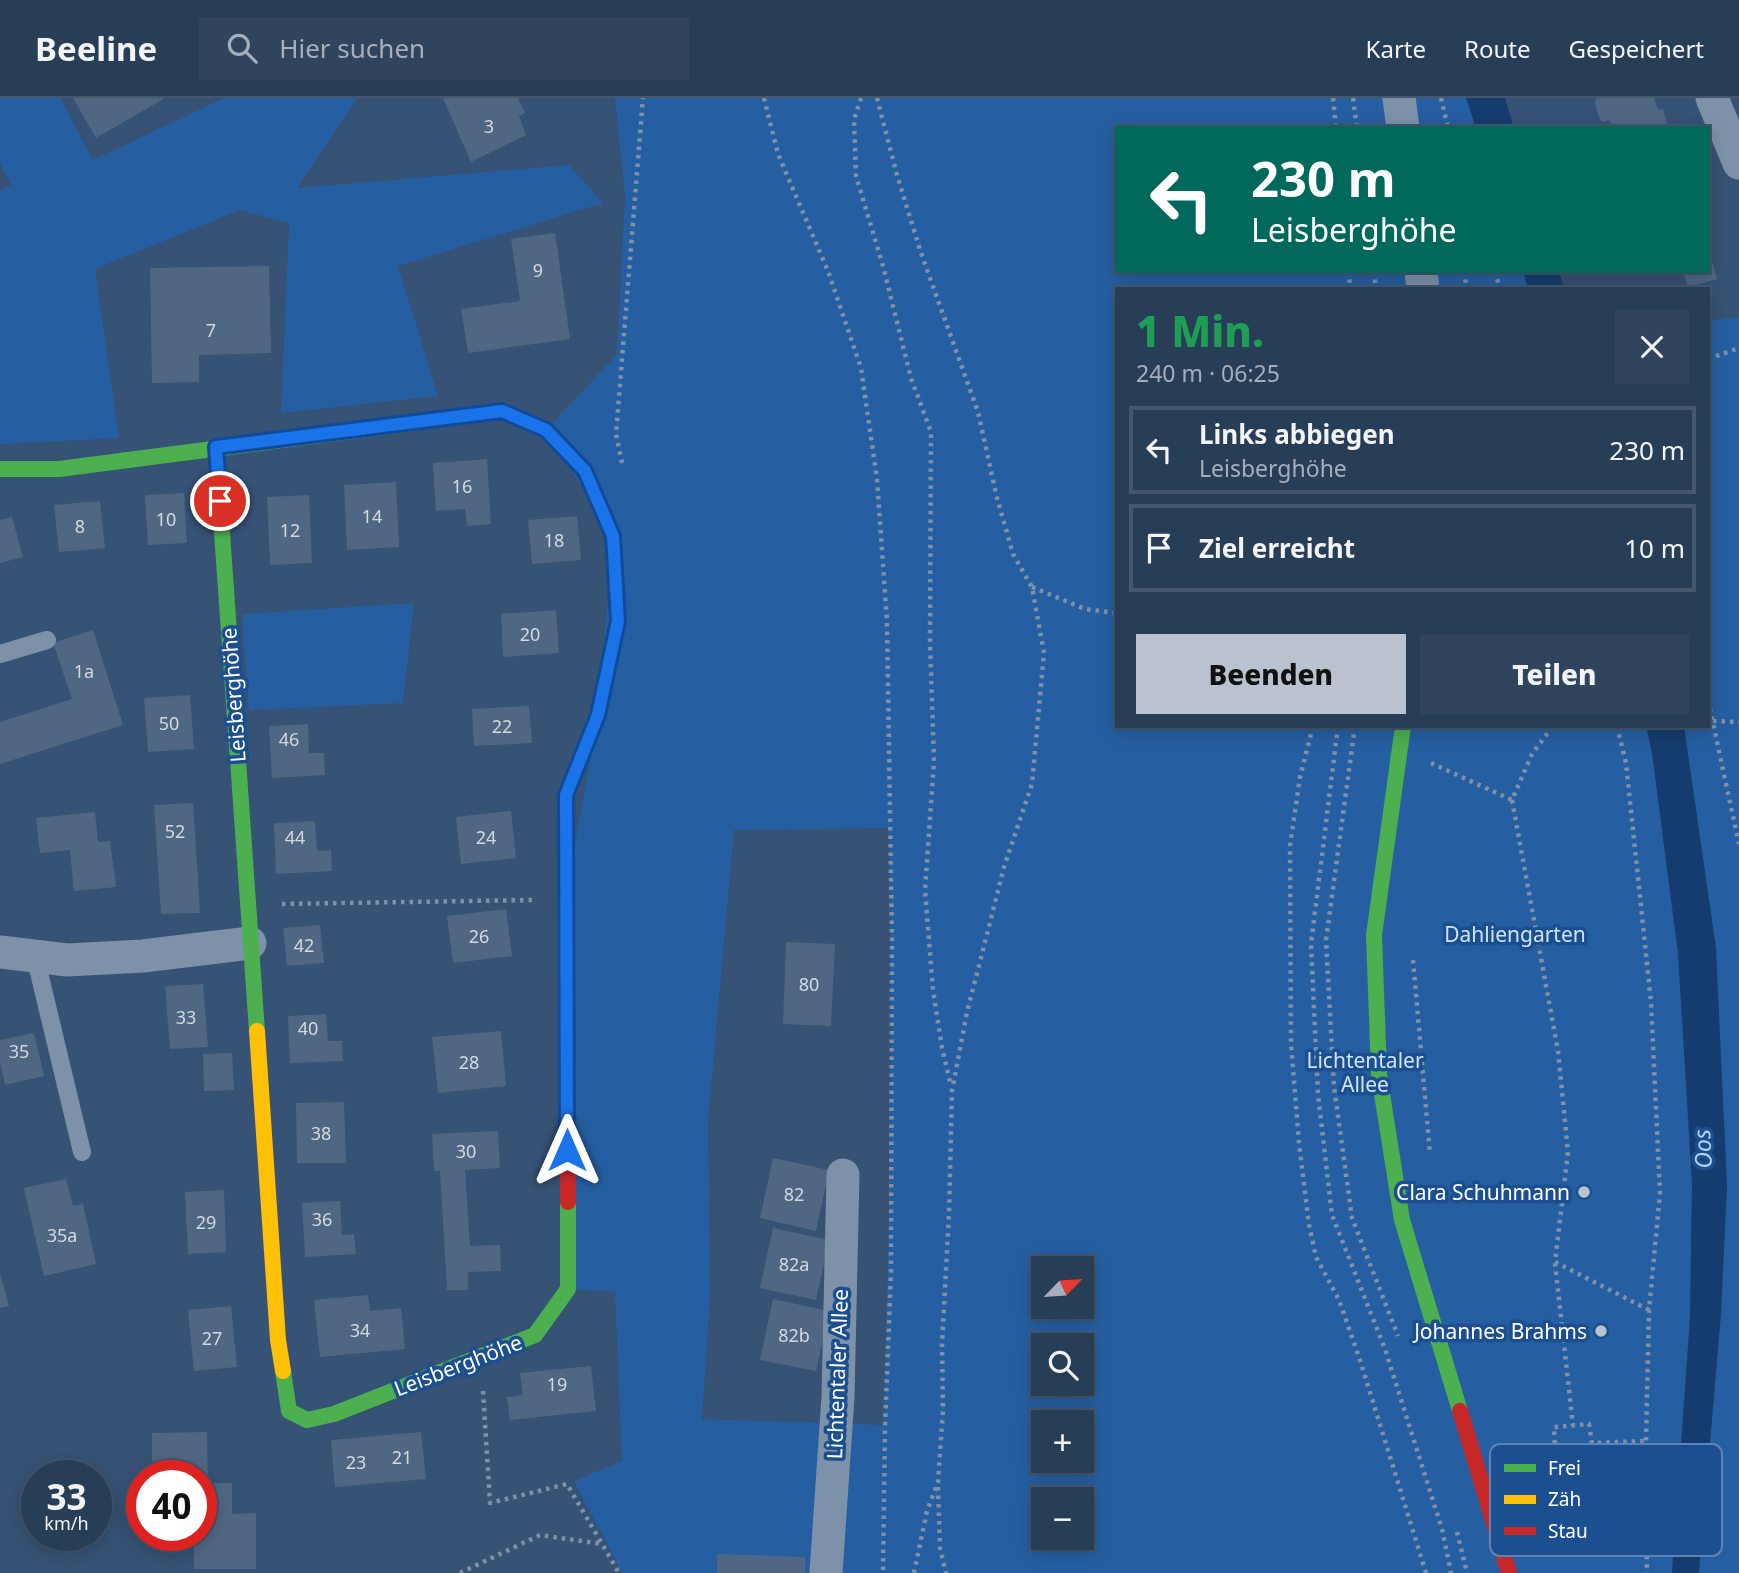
<!DOCTYPE html>
<html lang="de">
<head>
<meta charset="utf-8">
<style>
	:root { --surface:#283e57; --page:#30455d; --text:#f1f3f6; --muted:#a5aeba; --line:#44576d; --accent:#b9c2ce }
	body { margin:0; font-family:"Noto Sans",sans-serif; background:var(--page); color:var(--text); height:100vh; display:flex; flex-direction:column; font-size:26px; white-space:nowrap }
	* { box-sizing:border-box; margin:0 }
	p { font-size:23px; color:var(--muted) }
	.icon { flex:none; width:38px; height:38px; fill:none; stroke:currentColor; stroke-width:2; stroke-linecap:round; stroke-linejoin:round }
	.map { position:relative; flex:1; overflow:hidden }
	.drawer { position:absolute; left:1115px; top:189px; width:595px; height:441px; display:flex; flex-direction:column; background:var(--surface); border-radius:0px; box-shadow:0 4px 18px #0003,0 0 0 2px var(--line) }
	.drawer>* { flex:none }
	.banner { position:absolute; left:1115px; top:28px; width:595px; height:147px; border-radius:0px; box-shadow:0 4px 18px #0003,0 0 0 2px var(--line); background:#00695c; color:#fff; overflow:hidden }
	.needle { width:46px; rotate:65deg }
	.fabs { position:absolute; left:1031px; top:1158px; display:grid; gap:14px }
	.fabs a { display:grid; place-items:center; width:63px; height:63px; border-radius:0px; background:var(--surface); box-shadow:0 4px 18px #0003,0 0 0 2px var(--line); font-size:35px }
	.speed { position:absolute; left:21px; top:1362px; display:flex; gap:14px; font-size:35px; font-weight:700; text-align:center }
	.speed>* { display:grid; place-content:center; width:91px; height:91px; border-radius:50%; background:var(--surface); box-shadow:0 4px 18px #0003,0 0 0 2px var(--line); line-height:1 }
	.speed small { font-size:18px; font-weight:400 }
	.speed .limit { border:10px solid #d22; background:#fff; color:#111 }
	.pin { position:absolute; display:grid; place-items:center; width:60px; height:60px; color:#fff; margin:-30px; border:4px solid #fff; border-radius:50%; box-shadow:0 2px 7px #0007 }
	.me { position:absolute; width:77px; margin:-38px; rotate:0deg; stroke-linejoin:round; filter:drop-shadow(0 0 5px #0008) }
	.turn { display:flex; align-items:center; gap:24px; height:147px; padding:0 21px; font-size:32px }
	.turn .icon { width:91px; height:91px; stroke-width:2.5 }
	.turn b { display:block; font-size:49px; line-height:60px }
	.round { display:grid; place-items:center; flex:none; width:74px; height:74px; border-radius:0px; background:var(--page) }
	.overview { display:flex; align-items:center; justify-content:space-between; height:119px; padding:0 21px }
	h1 { font-size:42px; font-weight:800; line-height:52px; color:#1e9e55 }
	.action { display:flex; gap:14px; margin-top:auto; padding:14px 21px }
	.action a { flex:1; height:80px; border-radius:0px; background:var(--accent); color:#111; font-size:28px; font-weight:800; line-height:80px; text-align:center }
	.action a+a { background:var(--page); color:var(--text) }
	ul { padding:0; list-style:none }
	li { display:flex; align-items:center; gap:21px; height:88px; margin:0 14px 10px; padding:0 7px; border:4px solid var(--line); border-radius:0px }
	li div { flex:1 }
	li b { display:block; font-size:26px }
	li em { font-style:normal }
	header { display:flex; align-items:center; gap:42px; box-sizing:border-box; height:98px; padding:0 35px; background:var(--surface); border-bottom:2px solid var(--line) }
	header strong { font-size:33px }
	nav { display:flex; gap:38px; margin-inline-start:auto; font-size:24px }
	.search { width:490px; height:63px; background:var(--page); display:flex; align-items:center; gap:18px; box-sizing:border-box; padding:0 24px; border-radius:0px; color:var(--muted); font-size:26px }
	.map>svg:first-child { display:block }
	.green { fill:#265fa1; fill-rule:evenodd }
	.water { fill:#153c6e }
	.building { fill:#506783 }
	.lines { fill:none; stroke-linecap:round; stroke-linejoin:round }
	.path { stroke:#7d92a8; stroke-width:4.5; stroke-dasharray:3.5 5; stroke-linecap:butt }
	.lane { stroke:#7d92a8; stroke-width:18 }
	.street { stroke:#7d92a8; stroke-width:33 }
	.fast { stroke:#4caf50; stroke-width:16 }
	.slow { stroke:#ffc107; stroke-width:16 }
	.jam { stroke:#c62828; stroke-width:16 }
	.route-casing { stroke:#114b97; stroke-width:18 }
	.route { stroke:#1a73e8; stroke-width:12 }
	.poi-dot { fill:#b9c2ce; stroke:#1b4f8f; stroke-width:2.5 }
	.labels { text-anchor:middle; dominant-baseline:central; stroke-width:7; stroke-linejoin:round; paint-order:stroke }
	.number-label { font-size:18px; fill:#d3d9e0 }
	.street-label { font-size:21px; fill:#fff; stroke:#1b4f8f }
	.park-label { font-size:21px; fill:#cfe3fa; stroke:#1b4f8f }
	.poi-label { font-size:21px; fill:#fff; stroke:#1b4f8f; text-anchor:end }
	.water-label { font-size:23px; font-style:italic; fill:#b5d3f5; stroke:#1b4f8f }
	.key { fill:#1b4f8f; stroke:#5f84b1; stroke-width:2 }
	.key-label { font-size:19px; fill:#fff }
</style>
</head>
<body>
<header>
<strong>Beeline</strong>
<div class="search"><svg class="icon" aria-label="search" viewBox="0 0 24 24"><circle cx="10" cy="10" r="6"/><path d="M15 15l6 6"/></svg>Hier suchen</div>
<nav><a>Karte</a><a>Route</a><a>Gespeichert</a></nav>
</header>
<div class="map">
<svg width="1739" height="1475" viewBox="0 0 1739 1475">
	<rect width="100%" height="100%" fill="#365274"/>
	<!-- green -->
	<path class="green" d="M0,0h60l33,62 131,-62h134l-61,90 272,-23 34,38 -205,63 40,130 -157,17 8,-190 -49,-13 -145,59 24,169 -119,6v-253l11,-6 -11,-22z
		M615,0h851l10,30h-360v143h407l5,18h-412v437h592v-405l31,-4v1256h-40l22,-260 6,-126 -35,-2 -2,133 -18,255h-1050l-48,-92 48,-20 -7,-169 -47,-3 -3,-389 33,-185 15,-179 -67,-106 71,-76 8,-159zM889,730c5,199 0,398 -5,597l-182,-6 8,-123 -2,-175 26,-291zM1043,1171h39v38h-39zM1043,1248h39v38h-39zM1043,1325h39v38h-39zM1043,1402h39v38h-39z
		M414,505l-11,100 -154,7 -7,-96z"/>
	<!-- water -->
	<path class="water" d="M1466,0h39l9,30h-38z
		M1523,173h36l5,18h-36z
		M1646,628h38l32,222 11,238 -6,127 -22,260h-27l18,-255 2,-134 -14,-230 -26,-201z"/>
	<!-- building -->
	<path class="building" d="M73,0h92l-69,40z
		M443,0h75l7,15 -6,3 7,19 -55,27z
		M1600,0h54l4,12 5,-1 5,17 -56,2 -2,-8 -6,2 -4,-2 -5,-16 1,-5z
		M555,135l15,106 -102,14 -7,-44 59,-8 -9,-62z
		M1709,152l8,29 -29,8 -5,-16h25z
		M269,168l2,87 -72,2v27l-47,1 -2,-115z
		M487,361l4,65 -24,2 -2,-17 -29,2 -3,-48z
		M396,384l3,65 -52,3 -3,-65z
		M184,395l3,50 -39,2 -3,-50z
		M309,397l3,68 -42,2 -3,-68z
		M100,403l5,47 -46,4 -5,-47z
		M577,418l4,44 -49,4 -4,-44z
		M12,419l11,40 -23,6v-43z
		M556,512l3,43 -56,4 -2,-43z
		M93,532l30,95 -123,39v-42l72,-23 -19,-56z
		M190,597l4,54 -46,3 -4,-54z
		M529,608l3,37 -58,3 -2,-37z
		M308,626l1,29h15l1,22 -53,3 -3,-52z
		M193,705l7,110 -39,1 -7,-109z
		M511,713l5,47 -55,6 -5,-47z
		M95,714l3,30 12,-1 6,46 -42,4 -4,-41 -30,3 -4,-35z
		M315,723l2,30 14,-1 1,21 -56,3 -2,-51z
		M506,811l6,47 -59,7 -6,-47z
		M320,827l4,38 -37,3 -4,-38z
		M786,844l49,2 -4,82 -48,-2z
		M203,886l5,63 -38,2 -5,-63z
		M326,916l2,27h14l1,20 -53,2 -2,-47z
		M501,933l5,55 -68,7 -6,-56z
		M34,935l10,43 -39,9 -5,-23v-22z
		M232,955l2,37 -30,1 -1,-37z
		M344,1004l2,61h-49l-1,-60z
		M498,1033l2,37 -35,2 5,76 30,-1 1,26 -33,1v18h-21l-7,-119h-6l-2,-37z
		M773,1060l56,12 -13,61 -56,-13z
		M66,1081l7,27 10,-2 13,60 -52,12 -20,-88z
		M224,1092l2,62 -38,2 -3,-62z
		M340,1103l2,34 12,-1 2,20 -51,3 -3,-54z
		M773,1130l56,12 -13,60 -56,-12z
		M0,1175l9,33 -9,2z
		M368,1197l2,16 31,-3 4,41 -85,8 -6,-57z
		M773,1201l56,12 -13,60 -56,-11z
		M231,1208l6,61 -43,4 -6,-61z
		M591,1268l5,45 -86,9 -3,-23 16,-2 -3,-22z
		M207,1334l1,51h24v31l24,-1v56h-62v-34h7v-60h-49v-42z
		M421,1334l5,47 -91,8 -4,-47z
		M717,1456l88,3v16h-88z"/>
	<g class="lines">
		<!-- path -->
		<path class="path" d="M764,0l14,56 50,117 33,97 16,111 10,142 5,320 -1,330 -6,155 -2,147
			M861,0l-7,22 2,56 27,90 28,112 20,54 -1,209 4,120 -9,129 8,100 9,58 9,38
			M877,0l20,77 24,78 57,159 19,86 16,56 19,33 12,66 -12,131 -28,83 -20,79 -17,66 -15,79 -3,123 -7,130 1,66 -5,72 -11,29 -13,62
			M1333,0l3,30
			M1353,0l4,30
			M1441,0l7,30
			M1349,173l1,18
			M1374,173l2,18
			M1465,173l1,18
			M1495,173l5,18
			M1708,261l31,-11
			M622,365l-6,-29 27,-336
			M1032,489l53,22 31,4
			M1708,602l31,144
			M1713,623l26,1
			M1313,628l-13,51 -10,69 1,198 8,99 10,82 7,32 23,43 21,60 66,213
			M1338,628l-27,218 7,150 14,121 53,134 57,180 9,44
			M1355,628l-29,214 8,147 18,131 46,118
			M1617,628l9,37 25,239 9,191 -11,117 -3,131 1,132
			M1431,665l81,37 20,-46 21,-28
			M1512,702l46,251 10,101 -13,110 94,48
			M282,806l250,-4
			M1413,862l17,194
			M1555,1165l18,163
			M483,1293l7,112 77,-19 52,89
			M1509,1356l46,-6 -1,-21 35,-3 3,19 54,-2
			M938,1389l2,61 6,25
			M1457,1434l10,41
			M460,1475l80,-38 62,9"/>
		<!-- lane -->
		<path class="lane" d="M0,556l47,-14
			M35,858l47,196"/>
		<!-- street -->
		<path class="street" d="M1399,0l4,30
			M1712,0l27,65
			M1421,173l2,18
			M0,854l67,8 76,-4 107,-13
			M826,1475l12,-176 5,-222"/>
		<!-- fast -->
		<path class="fast" d="M216,349l41,584
			M0,371h59l392,-51
			M1403,628l-29,209 5,140 23,145 58,191
			M283,1273l6,40 18,9 27,-6 201,-79 33,-46v-87"/>
		<!-- slow -->
		<path class="slow" d="M451,320l51,-7 44,19 39,41 28,65 5,85 -20,94 -32,80v58
			M257,933l21,309 5,31"/>
		<!-- jam -->
		<path class="jam" d="M566,755l2,349
			M1460,1313l49,162"/>
	</g>
	<g class="lines">
		<!-- route casing -->
		<g class="route-casing">
			<path id="route" d="M220,403l-4,-54 286,-36 44,19 39,41 28,65 5,85 -20,94 -32,80 1,355"/>
		</g>
		<!-- route -->
		<use href="#route" class="route"/>
	</g>
	<!-- markers -->
	<g class="poi-dot">
		<circle cx="1584" cy="1094" r="7"/>
		<circle cx="1601" cy="1233" r="7"/>
	</g>
	<g class="labels">
		<!-- number labels -->
		<g class="number-label">
			<text x="489" y="28">3</text>
			<text x="538" y="172">9</text>
			<text x="211" y="232">7</text>
			<text x="462" y="388">16</text>
			<text x="372" y="418">14</text>
			<text x="166" y="421">10</text>
			<text x="80" y="428">8</text>
			<text x="290" y="432">12</text>
			<text x="554" y="442">18</text>
			<text x="530" y="536">20</text>
			<text x="84" y="573">1a</text>
			<text x="169" y="625">50</text>
			<text x="502" y="628">22</text>
			<text x="289" y="641">46</text>
			<text x="175" y="733">52</text>
			<text x="295" y="739">44</text>
			<text x="486" y="739">24</text>
			<text x="479" y="838">26</text>
			<text x="304" y="847">42</text>
			<text x="809" y="886">80</text>
			<text x="186" y="919">33</text>
			<text x="308" y="930">40</text>
			<text x="19" y="953">35</text>
			<text x="469" y="964">28</text>
			<text x="321" y="1035">38</text>
			<text x="466" y="1053">30</text>
			<text x="794" y="1096">82</text>
			<text x="322" y="1121">36</text>
			<text x="206" y="1124">29</text>
			<text x="62" y="1137">35a</text>
			<text x="794" y="1166">82a</text>
			<text x="360" y="1232">34</text>
			<text x="794" y="1237">82b</text>
			<text x="212" y="1240">27</text>
			<text x="557" y="1286">19</text>
			<text x="402" y="1359">21</text>
			<text x="356" y="1364">23</text>
		</g>
		<!-- street labels -->
		<g class="street-label">
			<text transform="translate(233 597) rotate(-94)">Leisberghöhe</text>
			<text transform="translate(458 1267) rotate(-21)">Leisberghöhe</text>
			<text transform="translate(837 1276) rotate(-88)">Lichtentaler Allee</text>
		</g>
		<!-- park labels -->
		<g class="park-label">
			<text x="1515" y="836">Dahliengarten</text>
			<text x="1365" y="962">Lichtentaler<tspan x="1365" dy="24">Allee</tspan></text>
		</g>
		<!-- poi labels -->
		<g class="poi-label">
			<text x="1570" y="1094">Clara Schuhmann</text>
			<text x="1587" y="1233">Johannes Brahms</text>
		</g>
		<!-- water labels -->
		<g class="water-label">
			<text transform="translate(1702 1051) rotate(-93)">Oos</text>
		</g>
	</g>
	<!-- legend -->
	<rect x="1490" y="1346" width="232" height="112" rx="10" class="key"/>
	<rect x="1504" y="1366" width="32" height="8" fill="#4caf50"/>
	<rect x="1504" y="1397" width="32" height="9" fill="#ffc107"/>
	<rect x="1504" y="1429" width="32" height="8" fill="#c62828"/>
	<g class="key-label">
		<text x="1548" y="1377">Frei</text>
		<text x="1548" y="1408">Zäh</text>
		<text x="1548" y="1440">Stau</text>
	</g>
</svg>
<div class="fabs">
<a><svg class="needle" viewBox="-14 -14 28 28"><path d="M0-13l5 13h-10z" fill="#e53935"/><path d="M0 13l5-13h-10z" fill="#a5aeba"/></svg></a>
<a><svg class="icon" aria-label="search" viewBox="0 0 24 24"><circle cx="10" cy="10" r="6"/><path d="M15 15l6 6"/></svg></a>
<a>+</a>
<a>−</a>
</div>
<div class="speed"><div>33<small>km/h</small></div><div class="limit">40</div></div>
<div class="pin" style="left:220px;top:403px;background:#d93025"><svg class="icon" aria-label="arrive" viewBox="0 0 24 24"><path d="M6 21V4h12l-3 4 3 4H6"/></svg></div>
<svg class="me" style="left:567px;top:1052px" viewBox="-20 -20 40 40"><path d="M0-17L14 15 0 8-14 15z" fill="#1a73e8" stroke="#fff" stroke-width="4"/></svg>
<div class="banner">
<div class="turn"><svg class="icon" aria-label="left" viewBox="0 0 24 24"><path d="M17 20v-9H6M10 6l-5 5 5 5"/></svg><div><b>230 m</b>Leisberghöhe</div></div>
</div>
<section class="drawer">
<div class="overview"><div><h1>1 Min.</h1><p>240 m · 06:25</p></div><a class="round"><svg class="icon" aria-label="close" viewBox="0 0 24 24"><path d="M6 6l12 12M18 6L6 18"/></svg></a></div>
<ul>
<li><svg class="icon" aria-label="left" viewBox="0 0 24 24"><path d="M17 20v-9H6M10 6l-5 5 5 5"/></svg><div><b>Links abbiegen</b><p>Leisberghöhe</p></div><em>230 m</em></li>
<li><svg class="icon" aria-label="arrive" viewBox="0 0 24 24"><path d="M6 21V4h12l-3 4 3 4H6"/></svg><div><b>Ziel erreicht</b></div><em>10 m</em></li>
</ul>
<div class="action"><a>Beenden</a><a>Teilen</a></div>
</section>
</div>
</body>
</html>
